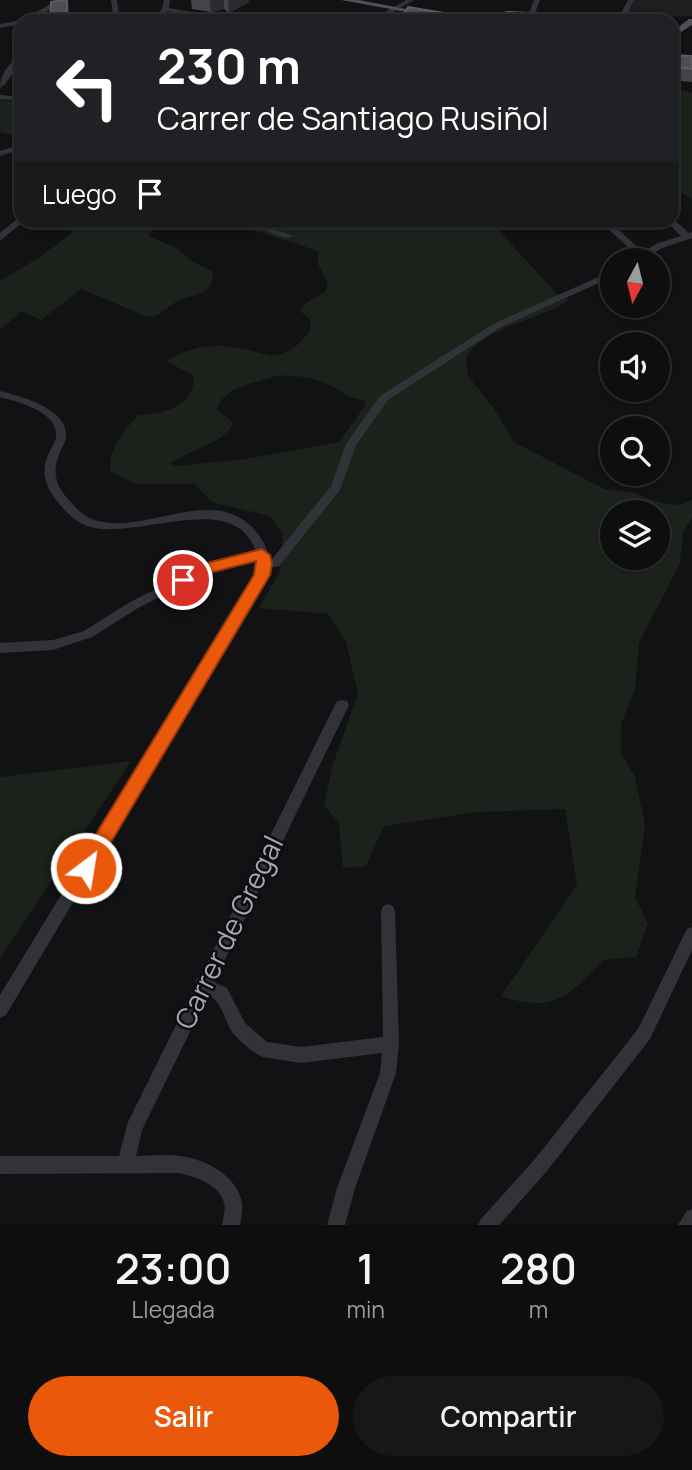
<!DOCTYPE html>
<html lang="es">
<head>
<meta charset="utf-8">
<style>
	:root { --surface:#0e0e0f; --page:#171718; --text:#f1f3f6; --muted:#9b9c9e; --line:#2e2e2f; --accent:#ea580c }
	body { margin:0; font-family:Manrope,sans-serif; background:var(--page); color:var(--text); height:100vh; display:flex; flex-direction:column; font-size:26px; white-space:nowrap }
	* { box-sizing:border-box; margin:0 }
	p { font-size:23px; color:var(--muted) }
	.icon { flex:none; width:38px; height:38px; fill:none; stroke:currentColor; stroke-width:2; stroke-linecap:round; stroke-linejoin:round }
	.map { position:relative; height:1225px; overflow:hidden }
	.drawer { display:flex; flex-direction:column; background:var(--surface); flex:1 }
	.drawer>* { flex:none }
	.top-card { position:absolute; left:14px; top:14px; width:665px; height:214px; border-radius:21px; box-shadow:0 2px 5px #0004,0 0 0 2px var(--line); background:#202124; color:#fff; overflow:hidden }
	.needle { width:46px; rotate:187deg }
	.tools { position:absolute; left:600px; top:248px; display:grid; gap:14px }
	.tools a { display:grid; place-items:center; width:70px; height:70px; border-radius:50%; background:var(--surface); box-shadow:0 2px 5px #0004,0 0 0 2px var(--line); font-size:35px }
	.pin { position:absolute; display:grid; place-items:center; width:60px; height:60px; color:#fff; margin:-30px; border:4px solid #fff; border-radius:50%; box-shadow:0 2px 7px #0007 }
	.me { position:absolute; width:77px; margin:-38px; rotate:31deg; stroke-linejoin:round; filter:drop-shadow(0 0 5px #0008) }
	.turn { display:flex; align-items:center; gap:24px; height:147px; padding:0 28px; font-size:32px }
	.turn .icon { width:91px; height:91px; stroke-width:2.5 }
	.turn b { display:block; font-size:49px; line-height:60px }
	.then { display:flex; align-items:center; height:66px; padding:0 28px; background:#0003; gap:14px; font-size:26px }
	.eta { display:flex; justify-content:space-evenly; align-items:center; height:119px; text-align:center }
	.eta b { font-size:42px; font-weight:600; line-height:49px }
	.button { display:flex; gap:14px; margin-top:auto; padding:14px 28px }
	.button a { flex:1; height:80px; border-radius:42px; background:var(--accent); color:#fff; font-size:28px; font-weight:600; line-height:80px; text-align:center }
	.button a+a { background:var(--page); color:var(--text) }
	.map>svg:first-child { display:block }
	.built { fill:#1e1e21 }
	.green { fill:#1a221b; fill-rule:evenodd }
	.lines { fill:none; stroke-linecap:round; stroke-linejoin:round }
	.minor { fill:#323339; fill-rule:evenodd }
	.major { fill:#4e5058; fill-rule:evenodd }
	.wall { fill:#434349 }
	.shaded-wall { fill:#2b2b2f }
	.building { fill:#4d4e55; stroke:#5b5c64; stroke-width:2 }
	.route { fill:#ea580c; stroke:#983908; stroke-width:2 }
	.labels { text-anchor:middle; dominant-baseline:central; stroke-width:5; stroke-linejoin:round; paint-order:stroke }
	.near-street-label { font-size:28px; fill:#a2a6b5; stroke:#0d0d0f }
</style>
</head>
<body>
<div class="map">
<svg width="692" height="1225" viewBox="0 0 692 1225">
	<rect width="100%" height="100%" fill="#121214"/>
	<!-- built -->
	<path class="built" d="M634,0h58v16l-68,3z"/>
	<!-- green -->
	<path class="green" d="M672,88l20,5v107l-20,-15z
		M0,100l21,2v35l-21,-5z
		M43,221h131l-22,8 -3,7 29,13 17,14 18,8c1,28 -23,21 -40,33 -9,6 -13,12 -25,13l-67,-28 -40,31 -19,-9 -22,19v-49l40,-24 32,-24 -3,-8z
		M226,221h264l67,73 12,6c-27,20 -91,28 -103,59l2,17 25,31 21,35 90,47 30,4 27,10 20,2 11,-6v19l-9,14 -3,31 -41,80 -4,47 -14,34v29l14,24 10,48 -10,72 13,27 -12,33 -33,3c-34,37 -52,54 -102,36l76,-111 -12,-76 -87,3 -94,14 -18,40 -23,2 -4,-45 -15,-18 8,-38 26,-73 -12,-52 -18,-28 -69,-6 20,-35 4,-38 -13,-19 -59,-14 -16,-18h-59l-26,-13c-1,-23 13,-39 28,-56 24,0 57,-9 56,-39l-26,-14 2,-4c38,-18 62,-13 101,-2 19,-2 30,-12 40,-27l-1,-10 -10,-8 7,-9 18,-10 3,-9 -10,-19v-13zM276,376c20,-2 39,2 57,11 11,6 19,12 32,14v5l-26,36 -93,17 -68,7 -8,-2c15,-13 59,-22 63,-42l-17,-12c9,-25 38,-26 60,-34zM612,513h46v45h-46z
		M131,761l-131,197v-181z"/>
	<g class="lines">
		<!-- minor -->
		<path class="minor" d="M58,0h8l-36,21h-9v3l-21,4v-4l22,-4z
			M111,0h6l3,21h-6z
			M164,0h6l-1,8 72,13h-16l-58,-10 -7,10h-7l9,-12z
			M406,0h8l-36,21h-8z
			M534,0h6l-8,21h-6z
			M628,0h6l-11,21h-6z
			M18,56h3v6c-8,7 -12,21 -21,26 0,-14 8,-22 18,-32z
			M0,95l21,2v4l-21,-2z
			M21,144v5l-21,7v-5z
			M21,216v4l3,1 -24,20v-8z
			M672,218l17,15 3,-1v6l-30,10 -21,13h-11l7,-6 -39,-35h10l35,32 13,-8 25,-8 -16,-16h7z
			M235,220h14l44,16 -7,2z
			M612,271v6l-113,51 -111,72 -32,45 -16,45 -61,76 -10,2 -3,10 -260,437 -6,3v-23l256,-420 1,-15 -46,11 -73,37 -46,29 -39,13 -53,3v-10l53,-3 31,-9 46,-29 74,-37 52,-13c-21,-64 -117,-12 -165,-25 -13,-3 -22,-12 -30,-21 -14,-16 -22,-33 -12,-53 2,-5 6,-10 7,-15 4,-26 -38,-36 -56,-41v-6c20,5 74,19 65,50 -1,5 -5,9 -6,14 -7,17 -3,31 9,44 6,7 15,17 24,20 48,19 117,-35 160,8 9,10 15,19 17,32h3l59,-73 15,-42 34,-48 113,-72z
			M342,700l5,1 2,4 -135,277 13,6 18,35 22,19 34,5 82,-10 -2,-126 2,-5 5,-2 5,2 2,5 4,133 -3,29 -41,115 -10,37h-18l10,-37 43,-115 2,-20 -81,10 -38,-6c-10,-4 -24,-16 -31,-25 -8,-13 -10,-31 -24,-37l-66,135 -6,26c14,0 30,-2 44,0 25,3 57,19 62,47 1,7 -1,15 -2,22h-18c1,-7 4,-16 2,-22 -4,-19 -29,-26 -45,-30l-179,1v-18h119l9,-34 67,-135 1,-8 4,-2 135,-272 2,-4z
			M692,927v23l-42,89 -103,132 -48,54h-21l3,-6 54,-60 103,-130 49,-100z
			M692,1209v16h-14l8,-13z"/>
		<!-- major -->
		<path class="major" d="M341,0h18l68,13 -4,2z
			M458,16l30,5 -27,-1h-3z
			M689,19h3v6l-20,13v-6z"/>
	</g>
	<!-- wall -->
	<path class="wall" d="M191,0h57l1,2 -20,11 -5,-4 -13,3 -19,-3z
		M51,2l18,9v10h-18z
		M507,12l26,9h-27z
		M672,55l20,1v26l-20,-2z"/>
	<!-- shaded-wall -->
	<path class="shaded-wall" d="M68,0l1,11v10h-2v-2z
		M210,0h14v9l-13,3z
		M228,0h20l1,2 -20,11z"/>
	<!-- building -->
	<path class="building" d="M62,0h5v19l-17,1 1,-18z
		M408,7l48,8 23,1 -5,5h-71v-5z
		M507,12l24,1 2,8h-20z
		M672,55l20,1v13l-20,-2z"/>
	<!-- route -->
	<path class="route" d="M262,549l8,6 2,9 -2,11 -178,299 -6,2 -7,-2 -3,-6 3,-6 175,-287 2,-14 -43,11 -30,14 -7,-6 2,-4 25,-12z"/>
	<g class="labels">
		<!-- near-street labels -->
		<g class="near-street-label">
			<text transform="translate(228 932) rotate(-64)">Carrer de Gregal</text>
		</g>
	</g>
</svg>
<div class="tools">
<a><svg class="needle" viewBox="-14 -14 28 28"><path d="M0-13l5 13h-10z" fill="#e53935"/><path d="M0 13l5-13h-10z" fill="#9b9c9e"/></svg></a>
<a><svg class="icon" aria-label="sound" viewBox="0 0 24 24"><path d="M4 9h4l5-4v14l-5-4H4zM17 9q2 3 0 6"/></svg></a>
<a><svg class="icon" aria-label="search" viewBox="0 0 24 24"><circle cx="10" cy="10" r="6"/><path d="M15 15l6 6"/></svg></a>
<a><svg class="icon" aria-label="layers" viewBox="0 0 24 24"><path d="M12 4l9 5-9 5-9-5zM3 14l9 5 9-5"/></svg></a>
</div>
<div class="pin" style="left:183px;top:580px;background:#d93025"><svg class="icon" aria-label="arrive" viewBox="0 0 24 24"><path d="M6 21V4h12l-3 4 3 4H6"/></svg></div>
<svg class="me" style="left:86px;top:868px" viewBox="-20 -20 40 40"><circle r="17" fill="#ea580c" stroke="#fff" stroke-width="3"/><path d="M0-11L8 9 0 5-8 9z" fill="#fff"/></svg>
<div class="top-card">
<div class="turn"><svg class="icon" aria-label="left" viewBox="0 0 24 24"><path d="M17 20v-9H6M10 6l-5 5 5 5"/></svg><div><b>230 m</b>Carrer de Santiago Rusiñol</div></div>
<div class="then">Luego<svg class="icon" aria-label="arrive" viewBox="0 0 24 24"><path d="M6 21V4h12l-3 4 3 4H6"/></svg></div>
</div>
</div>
<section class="drawer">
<div class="eta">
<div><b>23:00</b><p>Llegada</p></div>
<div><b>1</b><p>min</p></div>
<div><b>280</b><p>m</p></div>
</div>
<div class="button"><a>Salir</a><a>Compartir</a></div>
</section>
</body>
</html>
